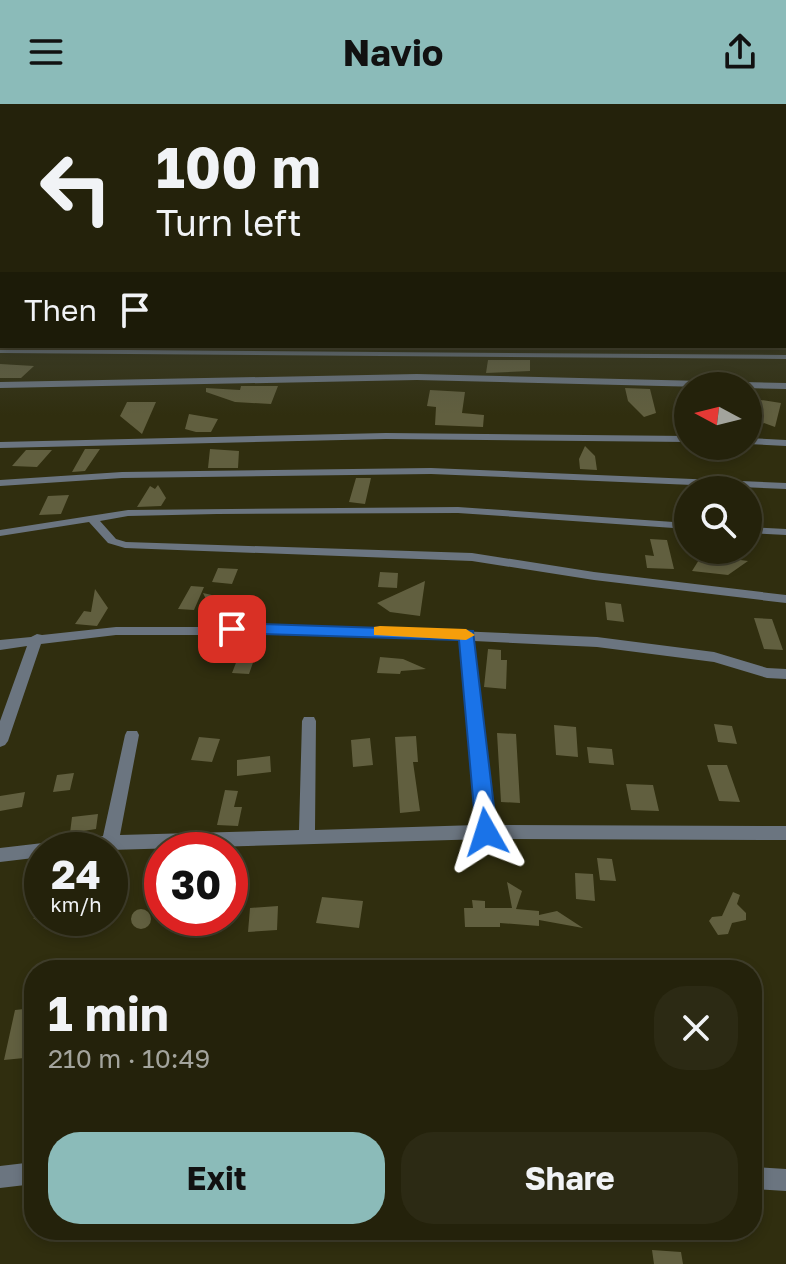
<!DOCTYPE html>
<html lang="en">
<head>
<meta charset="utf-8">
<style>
	:root { --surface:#24220b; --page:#2c2a14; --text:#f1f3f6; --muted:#a3a49d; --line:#413f2c; --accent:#8bbbb9 }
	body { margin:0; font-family:"Golos Text",sans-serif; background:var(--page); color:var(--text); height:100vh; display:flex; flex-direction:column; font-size:30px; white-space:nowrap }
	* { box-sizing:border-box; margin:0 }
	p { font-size:26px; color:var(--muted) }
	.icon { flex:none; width:44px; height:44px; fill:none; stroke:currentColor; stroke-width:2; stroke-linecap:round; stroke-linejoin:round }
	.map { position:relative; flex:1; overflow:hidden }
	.sheet { position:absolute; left:24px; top:856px; width:738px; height:280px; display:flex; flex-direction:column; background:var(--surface); border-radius:32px; box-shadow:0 4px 12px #0003,0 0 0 2px var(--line) }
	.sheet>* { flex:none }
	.top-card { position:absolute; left:0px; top:0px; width:786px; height:244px; box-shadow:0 4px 12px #0003,0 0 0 2px var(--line); background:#24220b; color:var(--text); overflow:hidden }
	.needle { width:52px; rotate:277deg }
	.tools { position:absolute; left:674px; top:268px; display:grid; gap:16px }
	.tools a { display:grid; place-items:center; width:88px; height:88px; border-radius:50%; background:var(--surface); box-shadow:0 4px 12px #0003,0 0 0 2px var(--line); font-size:40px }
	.speed { position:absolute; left:24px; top:728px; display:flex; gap:16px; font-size:40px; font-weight:700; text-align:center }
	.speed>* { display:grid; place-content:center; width:104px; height:104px; border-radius:50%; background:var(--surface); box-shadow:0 4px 12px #0003,0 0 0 2px var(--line); line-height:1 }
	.speed small { font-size:20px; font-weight:400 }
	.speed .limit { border:12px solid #d22; background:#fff; color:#111 }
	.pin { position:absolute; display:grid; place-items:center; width:68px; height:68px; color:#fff; margin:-34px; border-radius:16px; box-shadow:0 4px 12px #0006 }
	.me { position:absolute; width:88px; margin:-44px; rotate:354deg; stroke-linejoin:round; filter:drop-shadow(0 0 6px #0008) }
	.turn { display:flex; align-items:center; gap:28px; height:168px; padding:0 24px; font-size:36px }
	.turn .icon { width:104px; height:104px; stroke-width:2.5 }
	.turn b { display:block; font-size:56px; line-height:68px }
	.then { display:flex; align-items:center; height:76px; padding:0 24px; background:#0003; gap:16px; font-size:30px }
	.round { display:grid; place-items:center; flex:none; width:84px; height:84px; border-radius:32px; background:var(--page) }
	.head { display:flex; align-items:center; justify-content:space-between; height:136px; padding:0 24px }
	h1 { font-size:48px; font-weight:700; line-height:60px }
	.cta { display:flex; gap:16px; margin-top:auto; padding:16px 24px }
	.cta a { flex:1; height:92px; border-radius:32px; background:var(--accent); color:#111; font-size:32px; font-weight:700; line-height:92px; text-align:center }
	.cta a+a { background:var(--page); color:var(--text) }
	header { display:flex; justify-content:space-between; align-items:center; height:104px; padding:0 24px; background:var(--accent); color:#111; font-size:36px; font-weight:700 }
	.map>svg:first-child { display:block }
	.building { fill:#615f3f }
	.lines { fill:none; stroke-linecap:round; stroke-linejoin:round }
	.minor { fill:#6b7580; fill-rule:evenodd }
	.route { fill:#1a73e8; stroke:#114b97; stroke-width:2 }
	.slow { fill:#f59e0b }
</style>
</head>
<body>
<header><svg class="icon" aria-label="menu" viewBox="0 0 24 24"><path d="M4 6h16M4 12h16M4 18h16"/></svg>Navio<svg class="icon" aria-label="share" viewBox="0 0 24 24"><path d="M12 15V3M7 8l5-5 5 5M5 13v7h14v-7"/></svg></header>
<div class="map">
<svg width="786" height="1160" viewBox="0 0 786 1160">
	<rect width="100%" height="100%" fill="#302e0f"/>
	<!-- building -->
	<path class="building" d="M488,256h42v11l-44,2z
		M0,260l34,2 -13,12h-21z
		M241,282h37l-7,18 -36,-2 -29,-10v-4l34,2z
		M625,284l25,1 6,24 -12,4 -16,-16z
		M430,286l35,2 -3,21 22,2 -1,12 -48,-2 1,-18 -9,-1z
		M748,294l33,5 -6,24 -11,-4 -8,5 -8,-3z
		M127,298h29l-14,32 -22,-18z
		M189,310l29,5 -7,13h-15l-11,-3z
		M585,342l10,10 2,14 -17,-1 -1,-10z
		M85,345h15l-15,22 -13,1z
		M210,345l29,2 -1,17h-30z
		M26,346h26l-15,17 -25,-1z
		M356,374h15l-6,26 -16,-2z
		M158,381l8,13 -5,8 -24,1 13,-21 5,3z
		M69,391l-8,19 -22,1 9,-19z
		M650,435l17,1 7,29 -27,-1 -2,-13 9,1z
		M723,447l10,8 15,2 -20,14 -36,-4 10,-16 15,6z
		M218,464l20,1 -6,15 -20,-2z
		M380,468l18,1 -1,15 -19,-1z
		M425,477l-5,35 -30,-4 -13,-9z
		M191,482l13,1 -10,23 -16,-1z
		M95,485l13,19 -11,18 -22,-2 9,-13 7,1z
		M203,489l26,6 -11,25z
		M605,498l16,2 3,18 -17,-2z
		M754,514l18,1 11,31 -19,-1z
		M488,545l13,1v10h6l-1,29 -22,-2z
		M241,546l16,1 -8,23 -17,-1z
		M380,553l23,2 23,10 -25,2 -1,3 -23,-1z
		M714,620l18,2 5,18 -19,-2z
		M554,621l22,2 2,30 -22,-2z
		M497,629l19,1 4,69 -19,-1z
		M416,632l2,26h-5l7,49 -20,2 -5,-76z
		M199,633l21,2 -8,23 -21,-2z
		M370,634l3,27 -20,2 -2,-27z
		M587,643l25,2 2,16 -25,-2z
		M270,652l1,16 -34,4v-16z
		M707,661h20l13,37 -21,-1z
		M74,669l-4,17 -17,2 4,-17z
		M626,680l27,1 6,26 -28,-1z
		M225,686l13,1 -4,16h8l-4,19 -21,-1z
		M25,688l-3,15 -22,4v-15z
		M98,710l-2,15 -26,4 2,-16z
		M597,754l15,1 4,22 -16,-1z
		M575,769l18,1 2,27 -19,-2z
		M507,778l15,9 -6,18 23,2v4l18,-4 26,17 -44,-8v6l-39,-3v4h-35l-1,-19h9l-1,-8 13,1v7h27z
		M733,788l7,3 -3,9 9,9v7l-14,3 -4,11 -10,1 -9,-14 3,-4 10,-1z
		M322,793l41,4 -4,27 -43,-5z
		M278,802l-1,24 -29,2 2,-24z
		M131 815a10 10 0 1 1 20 0a10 10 0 1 1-20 0Z
		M33,814h50l-32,12z
		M34,904v49l-30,3 11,-50z
		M652,1146l29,2 2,12h-29z"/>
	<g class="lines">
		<!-- minor -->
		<path class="minor" d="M784,163h2v4h-2z
			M0,169h2v4h-2z
			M0,201h2v4h-2z
			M784,214h2v7h-2z
			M0,245l786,6v4l-786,-6z
			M417,270l369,9v6l-369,-9 -417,8v-6z
			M386,329l302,3v6l-302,-3 -386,9v-6z
			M748,334l38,2v6l-38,-2z
			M431,364l355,15v6l-355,-15 -309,4 -122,8v-6l122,-8z
			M458,403l230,16v6l-230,-16 -241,1 -89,2 -28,5 16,18 10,3 346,11 122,19 192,23v8l-192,-23 -122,-19 -347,-13 -17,-5 -19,-21 -89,14v-6l128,-20z
			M748,423l38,2v6l-38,-2z
			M116,523h247l234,10 117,15 53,16 19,1v10l-19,-1 -53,-16 -117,-15 -123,-6 20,184 292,1v14l-300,-1 -376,11h-68v7l-42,5v-14l103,-12 22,-101 2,-4h10l2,4 -19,100 179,-5 3,-109 2,-4h10l2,4 -1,109 162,-5 -16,-185 -98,-5h-247l-75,9 -33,97 -3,4 -5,2v-26l27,-75 -27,4v-10l31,-3 6,-3 5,1z
			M34,1058v22l-34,4v-22z
			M752,1063l34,2v22l-34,-2z"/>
	</g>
	<!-- sky -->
	<linearGradient id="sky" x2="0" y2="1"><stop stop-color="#1a1908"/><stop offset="0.48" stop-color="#484c42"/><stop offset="1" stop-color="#484c42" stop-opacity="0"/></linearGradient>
	<rect width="786" height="311" fill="url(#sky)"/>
	<!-- route -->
	<path class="route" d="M232,519l241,8 24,201 -3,6h-15l-3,-6 -17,-192 -233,-7v-8z"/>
	<!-- slow -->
	<path class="slow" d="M380,522l86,3 9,6 -9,5 -92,-5v-8z"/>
</svg>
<div class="tools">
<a><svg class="needle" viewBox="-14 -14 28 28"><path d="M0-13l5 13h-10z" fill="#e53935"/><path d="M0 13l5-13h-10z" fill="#a3a49d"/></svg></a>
<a><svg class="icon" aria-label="search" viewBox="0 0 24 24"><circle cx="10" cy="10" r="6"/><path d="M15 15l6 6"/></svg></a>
</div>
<div class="speed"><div>24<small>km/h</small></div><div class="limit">30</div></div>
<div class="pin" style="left:232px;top:525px;background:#d93025"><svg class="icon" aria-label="arrive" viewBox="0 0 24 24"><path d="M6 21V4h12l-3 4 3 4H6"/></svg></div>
<svg class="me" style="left:486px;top:728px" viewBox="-20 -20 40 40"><path d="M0-17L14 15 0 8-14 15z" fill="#1a73e8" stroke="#fff" stroke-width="4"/></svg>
<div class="top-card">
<div class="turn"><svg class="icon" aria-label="left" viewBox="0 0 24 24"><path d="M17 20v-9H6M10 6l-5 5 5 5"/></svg><div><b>100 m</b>Turn left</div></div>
<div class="then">Then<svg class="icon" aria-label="arrive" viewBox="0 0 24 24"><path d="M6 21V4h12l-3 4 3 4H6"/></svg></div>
</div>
<section class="sheet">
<div class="head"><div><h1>1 min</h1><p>210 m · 10:49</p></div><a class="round"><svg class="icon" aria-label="close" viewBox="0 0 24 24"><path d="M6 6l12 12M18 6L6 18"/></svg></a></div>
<div class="cta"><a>Exit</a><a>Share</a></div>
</section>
</div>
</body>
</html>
